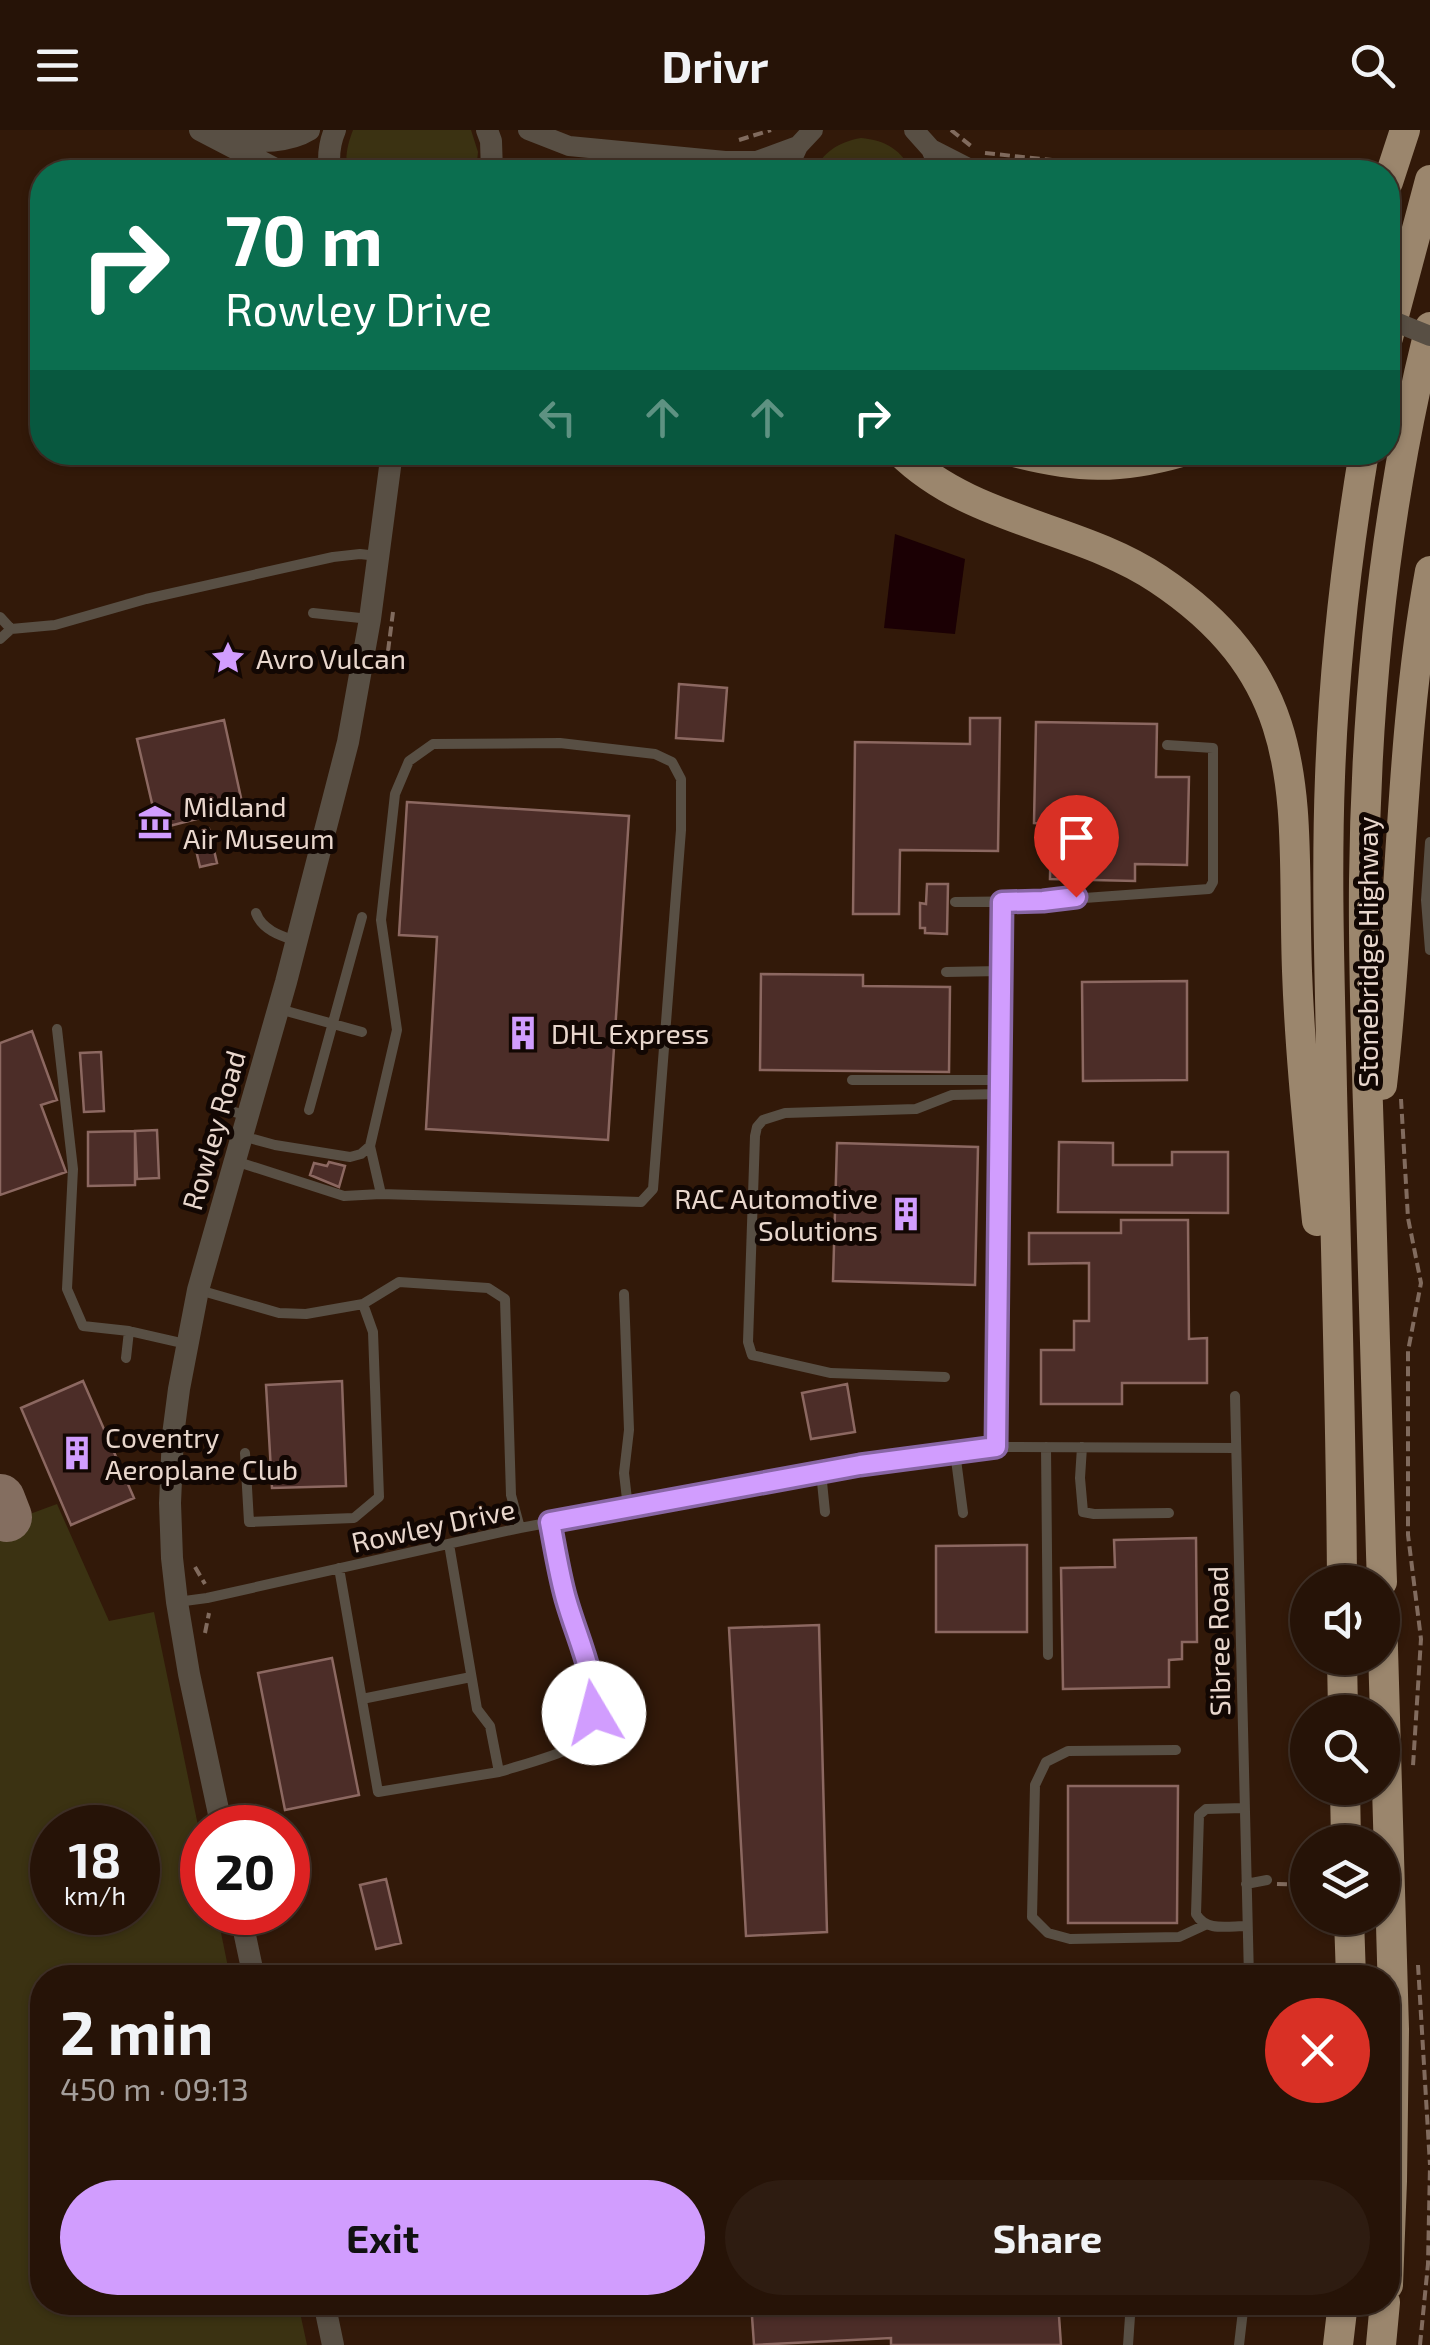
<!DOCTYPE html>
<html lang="en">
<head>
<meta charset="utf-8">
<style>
	:root { --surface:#261307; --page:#2e1c11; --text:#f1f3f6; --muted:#a49e9b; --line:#423228; --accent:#d19dfe }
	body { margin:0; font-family:"Exo 2",sans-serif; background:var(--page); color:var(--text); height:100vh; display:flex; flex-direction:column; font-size:38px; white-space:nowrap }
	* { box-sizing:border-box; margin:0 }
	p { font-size:32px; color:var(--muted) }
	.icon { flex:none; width:55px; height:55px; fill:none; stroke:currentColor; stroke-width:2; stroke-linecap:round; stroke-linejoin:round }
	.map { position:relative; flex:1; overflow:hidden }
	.sheet { position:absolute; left:30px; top:1835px; width:1370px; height:350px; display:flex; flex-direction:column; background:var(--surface); border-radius:40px; box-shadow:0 2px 8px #0004,0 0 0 2px var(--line) }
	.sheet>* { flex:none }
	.banner { position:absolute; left:30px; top:30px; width:1370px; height:305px; border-radius:40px; box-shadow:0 2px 8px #0004,0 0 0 2px var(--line); background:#0b6e4f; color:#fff; overflow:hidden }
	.tools { position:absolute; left:1290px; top:1435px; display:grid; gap:20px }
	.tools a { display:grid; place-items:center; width:110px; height:110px; border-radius:50%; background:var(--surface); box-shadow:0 2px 8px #0004,0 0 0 2px var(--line); font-size:50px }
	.speed { position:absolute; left:30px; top:1675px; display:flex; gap:20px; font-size:50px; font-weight:700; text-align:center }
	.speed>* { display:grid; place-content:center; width:130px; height:130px; border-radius:50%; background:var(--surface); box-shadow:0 2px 8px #0004,0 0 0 2px var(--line); line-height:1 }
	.speed small { font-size:25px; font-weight:400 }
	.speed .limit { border:15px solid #d22; background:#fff; color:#111 }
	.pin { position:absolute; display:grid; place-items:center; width:85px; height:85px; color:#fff; margin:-102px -42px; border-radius:50% 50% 50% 0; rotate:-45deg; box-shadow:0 0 10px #0007 }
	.pin .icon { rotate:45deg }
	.me { position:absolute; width:110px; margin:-55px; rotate:352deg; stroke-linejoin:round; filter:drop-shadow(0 0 8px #0008) }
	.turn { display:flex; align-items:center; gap:35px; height:210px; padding:0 30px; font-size:45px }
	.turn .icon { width:130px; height:130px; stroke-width:2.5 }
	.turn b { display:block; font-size:70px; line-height:85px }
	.lanes { display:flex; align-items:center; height:95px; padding:0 30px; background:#0003; justify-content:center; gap:50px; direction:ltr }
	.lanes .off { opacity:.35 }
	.round { display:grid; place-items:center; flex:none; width:105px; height:105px; border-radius:52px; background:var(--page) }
	.head { display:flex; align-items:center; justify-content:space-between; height:170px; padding:0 30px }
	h1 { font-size:60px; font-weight:700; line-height:75px }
	.primary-button { display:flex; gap:20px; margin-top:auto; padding:20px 30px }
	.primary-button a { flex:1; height:115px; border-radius:60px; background:var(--accent); color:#111; font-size:40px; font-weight:700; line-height:115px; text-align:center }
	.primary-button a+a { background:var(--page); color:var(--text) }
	header { display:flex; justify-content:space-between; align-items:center; height:130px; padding:0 30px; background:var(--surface); font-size:45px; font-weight:700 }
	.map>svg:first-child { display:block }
	.green { fill:#3b3212; fill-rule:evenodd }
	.water { fill:#1b0004 }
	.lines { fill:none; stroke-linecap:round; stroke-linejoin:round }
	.stream { stroke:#1b0004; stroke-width:6 }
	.taxiway { stroke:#846e60; stroke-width:50 }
	.building { fill:#4c2d28; stroke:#8c6861; stroke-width:2.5 }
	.path { stroke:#816b5e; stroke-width:4; stroke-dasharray:10 5; stroke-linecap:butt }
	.service { stroke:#584f44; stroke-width:10 }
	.minor { stroke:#584f44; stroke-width:20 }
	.tertiary { stroke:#584f44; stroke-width:22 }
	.trunk { stroke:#9b866d; stroke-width:30 }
	.minor-bridge { stroke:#584f44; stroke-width:20 }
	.route-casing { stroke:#8866a5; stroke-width:25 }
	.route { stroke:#d19dfe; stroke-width:18 }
	.labels { text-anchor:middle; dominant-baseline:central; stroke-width:10; stroke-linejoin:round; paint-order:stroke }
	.poi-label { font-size:28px; fill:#e9d7cd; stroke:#120703; text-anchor:start }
	.street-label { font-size:28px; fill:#e9d7cd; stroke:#120703 }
</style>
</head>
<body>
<header><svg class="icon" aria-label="menu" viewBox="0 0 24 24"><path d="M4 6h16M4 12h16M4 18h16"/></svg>Drivr<svg class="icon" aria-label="search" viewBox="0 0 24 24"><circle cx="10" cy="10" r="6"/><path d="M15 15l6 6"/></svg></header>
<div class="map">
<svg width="1430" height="2215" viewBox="0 0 1430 2215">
	<rect width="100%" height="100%" fill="#321909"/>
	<!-- green -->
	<path class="green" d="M353,0h118l7,22 -2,20h-128c-4,-14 0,-29 5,-42z
		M861,8c24,2 41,12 51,34h-99c11,-20 25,-30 48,-34z
		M57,1374l52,117 45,-9 48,233v67l15,1 13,64 -188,1v324l256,1 9,42h-307v-820zM52,1698h86v84h-86z"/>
	<!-- water -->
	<path class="water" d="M895,404l70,25 -10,75 -71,-6z"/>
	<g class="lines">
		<!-- stream -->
		<path class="stream" d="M795,1848l135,-12"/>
		<!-- taxiway -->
		<path class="taxiway" d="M0,1369l7,18"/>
	</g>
	<!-- building -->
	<path class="building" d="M679,554l48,4 -4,53 -47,-3z
		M970,588h30l-2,133 -98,-1 -1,64h-46l2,-172 115,2z
		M224,590l19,87 -85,22 -21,-90z
		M1036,592l121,2 -1,53h33l-2,88 -52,-1v17l-85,-2 1,-55 -17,-1z
		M407,672l222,14 -21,324 -182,-11 11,-192 -38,-2z
		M209,699l8,34 -17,4 -8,-34z
		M927,754h21l-1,50 -22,-1v-5h-5v-25l6,1z
		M761,844l102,1v11l87,1 -1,85 -189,-2z
		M1187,851v99l-104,1 -1,-99z
		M32,901l25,69 -16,5 25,67 -66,23v-152z
		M101,922l3,59 -20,1 -4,-59z
		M157,1000l2,48 -22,1 -2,-48z
		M135,1001v54l-47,1v-54z
		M1059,1012l54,1v22h59v-13h56v61l-170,-1z
		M837,1013l141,4 -3,138 -142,-4z
		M329,1032l16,4 -6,21 -29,-12 4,-12 13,3z
		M1121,1090h67l1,119 18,-1v45h-85v21h-81v-54h33v-29h15v-58l-60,1v-31h92z
		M83,1251l51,117 -63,27 -50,-117z
		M342,1251l4,105 -74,2 -6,-103z
		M847,1254l8,48 -44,7 -9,-46z
		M1196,1408l1,104h-15v17l-13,1v27l-106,2 -2,-121 54,-1 -1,-27z
		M1027,1415v87h-91v-86z
		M819,1495l8,307 -81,4 -17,-308z
		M332,1528l27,137 -74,15 -27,-137z
		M1068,1656h110l-1,137h-109z
		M386,1749l15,64 -25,6 -16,-64z
		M751,2172h307l3,43h-170v-7l-137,7z"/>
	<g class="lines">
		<!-- path -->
		<path class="path" d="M951,0l20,16
			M739,10l32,-10
			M985,23l180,19
			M995,33l21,9
			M556,42l11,-2v-4
			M383,535l4,-6 6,-47
			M1401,969l7,119 13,65 -13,68v184l13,104 -8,127
			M195,1437l10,17
			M205,1503l4,-20
			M1277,1754l31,1
			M1418,1835l12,200
			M1420,2215l8,-81 2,-98"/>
		<!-- service -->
		<path class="service" d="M313,483l57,6
			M0,487l11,12 44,-4 91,-26 187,-42 27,-3 18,2
			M0,509l11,-10
			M1430,712l-4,58 4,50
			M955,772l88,-1 166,-12 4,-7v-134l-46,-3
			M256,783c6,17 25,23 40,28
			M946,842l55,-1
			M279,879l83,23
			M57,899l16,140 -6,120 16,37 46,5
			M852,950h148
			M225,979l22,7
			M309,980l53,-193
			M242,1006l33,9 75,12 11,-3 9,-8
			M235,1031l109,35 37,-2 260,8 12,-13 28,-359v-51l-9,-17 -17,-8 -95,-11 -127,1 -24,17 -14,33 -14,126 16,110 -27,116 11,48
			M199,1160l80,23 27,1 57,-10 10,28 6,165 -25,21 -105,4 -4,-69
			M624,1164l5,136 -5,43 4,35
			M363,1174l36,-22 89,6 17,11 6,196 9,33
			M126,1228l3,-27 57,13
			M945,1247l-114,-4 -79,-18 -4,-13 7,-206 2,-9 6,-7 22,-7 131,-4 36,-14 48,-1
			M1235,1266l14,582
			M996,1317l6,-545
			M1046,1317l2,208
			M1082,1317l-2,31 3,34 11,2 75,-1
			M955,1322l8,61
			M821,1342l4,40
			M339,1438l39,224 121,-20 -9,-46 -13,-17 -28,-165
			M177,1472l30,-4 313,-70 340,-63 136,-18 240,1
			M362,1569l109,-22
			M1176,1620l-108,1 -22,11 -11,23 -3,132 16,16 22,6 109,-2 26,-12
			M499,1642c19,-6 58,-16 73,-25 49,-29 4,-110 -6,-149 -7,-25 -11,-50 -16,-75
			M1244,1678l-38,1 -7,6 -3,99c10,18 32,12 51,12
			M1246,1754l21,-4
			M325,2177l21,-5
			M1128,2215l3,-43
			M1239,2215l5,-43"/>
		<!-- minor -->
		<path class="minor" d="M528,0l41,16 156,15h32l41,-15
			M914,0l17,19 10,23
			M931,19l45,23
			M786,42l12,-26 15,-16"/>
		<!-- tertiary -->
		<path class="tertiary" d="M200,0l81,42
			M487,0l4,11 1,31
			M219,9c29,1 64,7 90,-9
			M330,42c-2,-14 -1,-28 5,-42
			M222,1698l-33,-154 -12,-72 -5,-44 -2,-55 3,-68 6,-46 19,-99 88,-308 62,-240 22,-123 22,-167
			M240,1782l14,66
			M324,2172l9,43"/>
		<!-- trunk -->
		<path class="trunk" d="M1388,52l17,-52
			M1388,208l42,-158
			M900,322c71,70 179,74 258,127 158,105 133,226 139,392 3,84 12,167 20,250
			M1014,322c62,16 105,18 167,0
			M1382,955c20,-171 17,-345 48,-514
			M1342,1452c-1,-164 -6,-329 -10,-493 -2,-104 -6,-208 -2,-312 4,-109 16,-217 34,-325
			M1382,1452c-5,-138 -8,-276 -12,-415 -3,-95 -7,-191 -6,-286 2,-185 21,-374 66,-554
			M1382,1484l12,415 -2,152 -4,104
			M1342,1528l1,54
			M1345,1658l1,54
			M1349,1788l2,60
			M1338,2215l5,-43
			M1381,2215l4,-43"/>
		<!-- minor-bridge -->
		<path class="minor-bridge" d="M1388,189l42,17"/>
	</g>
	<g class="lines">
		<!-- route casing -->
		<g class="route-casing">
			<path id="route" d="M594,1583c1,-41 -17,-75 -28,-114 -7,-25 -11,-51 -16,-77l310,-57 136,-18 6,-545 41,-1 33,-4"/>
		</g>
		<!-- route -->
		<use href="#route" class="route"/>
	</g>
	<!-- icons -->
	<defs>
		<g id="sight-bare" transform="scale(2.7)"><path d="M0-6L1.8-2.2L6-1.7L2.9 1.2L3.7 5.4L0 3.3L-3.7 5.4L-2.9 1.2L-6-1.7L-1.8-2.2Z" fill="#d19dfe" stroke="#120703" stroke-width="2.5" paint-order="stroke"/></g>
		<g id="museum-bare" transform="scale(2.7)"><path d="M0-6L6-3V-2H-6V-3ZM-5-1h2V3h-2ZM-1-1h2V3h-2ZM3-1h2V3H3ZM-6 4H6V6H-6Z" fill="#d19dfe" stroke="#120703" stroke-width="2.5" paint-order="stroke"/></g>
		<g id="building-bare" transform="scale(2.7)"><path d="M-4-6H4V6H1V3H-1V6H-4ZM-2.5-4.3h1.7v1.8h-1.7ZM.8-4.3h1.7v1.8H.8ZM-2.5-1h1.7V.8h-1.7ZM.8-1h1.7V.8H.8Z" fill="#d19dfe" stroke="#120703" stroke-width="2.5" paint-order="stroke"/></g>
	</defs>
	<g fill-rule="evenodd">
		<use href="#sight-bare" x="228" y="528"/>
		<use href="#museum-bare" x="155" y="692"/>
		<use href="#building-bare" x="523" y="903"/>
		<use href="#building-bare" x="906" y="1084"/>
		<use href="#building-bare" x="77" y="1323"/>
	</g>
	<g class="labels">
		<!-- poi labels -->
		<g class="poi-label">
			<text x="256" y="528">Avro Vulcan</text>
			<text x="183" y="676">Midland<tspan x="183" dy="32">Air Museum</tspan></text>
			<text x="551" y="903">DHL Express</text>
			<text x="878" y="1068" text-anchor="end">RAC Automotive<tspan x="878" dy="32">Solutions</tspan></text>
			<text x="105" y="1307">Coventry<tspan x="105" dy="32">Aeroplane Club</tspan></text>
		</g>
		<!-- street labels -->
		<g class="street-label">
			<text transform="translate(1367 822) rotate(-90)">Stonebridge Highway</text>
			<text transform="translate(213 1000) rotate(-74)">Rowley Road</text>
			<text transform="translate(433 1395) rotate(-12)">Rowley Drive</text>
			<text transform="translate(1218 1511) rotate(-91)">Sibree Road</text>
		</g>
	</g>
</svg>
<div class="tools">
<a><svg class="icon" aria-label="sound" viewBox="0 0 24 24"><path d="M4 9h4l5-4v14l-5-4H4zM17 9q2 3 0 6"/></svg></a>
<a><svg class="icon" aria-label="search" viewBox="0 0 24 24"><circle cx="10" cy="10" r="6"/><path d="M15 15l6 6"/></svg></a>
<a><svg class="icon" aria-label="layers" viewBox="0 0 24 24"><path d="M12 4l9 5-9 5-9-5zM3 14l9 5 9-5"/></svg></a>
</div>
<div class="speed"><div>18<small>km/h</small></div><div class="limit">20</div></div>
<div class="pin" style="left:1076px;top:767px;background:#d93025"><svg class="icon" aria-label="arrive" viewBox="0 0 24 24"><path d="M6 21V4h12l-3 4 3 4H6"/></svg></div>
<svg class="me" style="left:594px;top:1583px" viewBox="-20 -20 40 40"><circle r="19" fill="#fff"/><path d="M0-13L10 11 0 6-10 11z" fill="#d19dfe"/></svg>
<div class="banner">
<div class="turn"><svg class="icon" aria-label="right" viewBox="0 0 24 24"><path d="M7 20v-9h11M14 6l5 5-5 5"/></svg><div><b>70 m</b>Rowley Drive</div></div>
<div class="lanes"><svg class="icon off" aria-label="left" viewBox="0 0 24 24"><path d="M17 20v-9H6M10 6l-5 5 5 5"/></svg><svg class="icon off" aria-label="ahead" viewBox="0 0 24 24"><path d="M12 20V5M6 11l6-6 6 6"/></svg><svg class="icon off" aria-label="ahead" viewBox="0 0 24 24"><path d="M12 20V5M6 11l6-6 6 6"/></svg><svg class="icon" aria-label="right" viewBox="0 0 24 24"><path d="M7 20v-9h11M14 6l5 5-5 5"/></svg></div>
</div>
<section class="sheet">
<div class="head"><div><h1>2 min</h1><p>450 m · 09:13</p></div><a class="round" style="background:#d93025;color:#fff"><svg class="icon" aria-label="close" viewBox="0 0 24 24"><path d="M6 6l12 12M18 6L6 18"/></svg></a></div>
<div class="primary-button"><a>Exit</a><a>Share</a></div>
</section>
</div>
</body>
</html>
